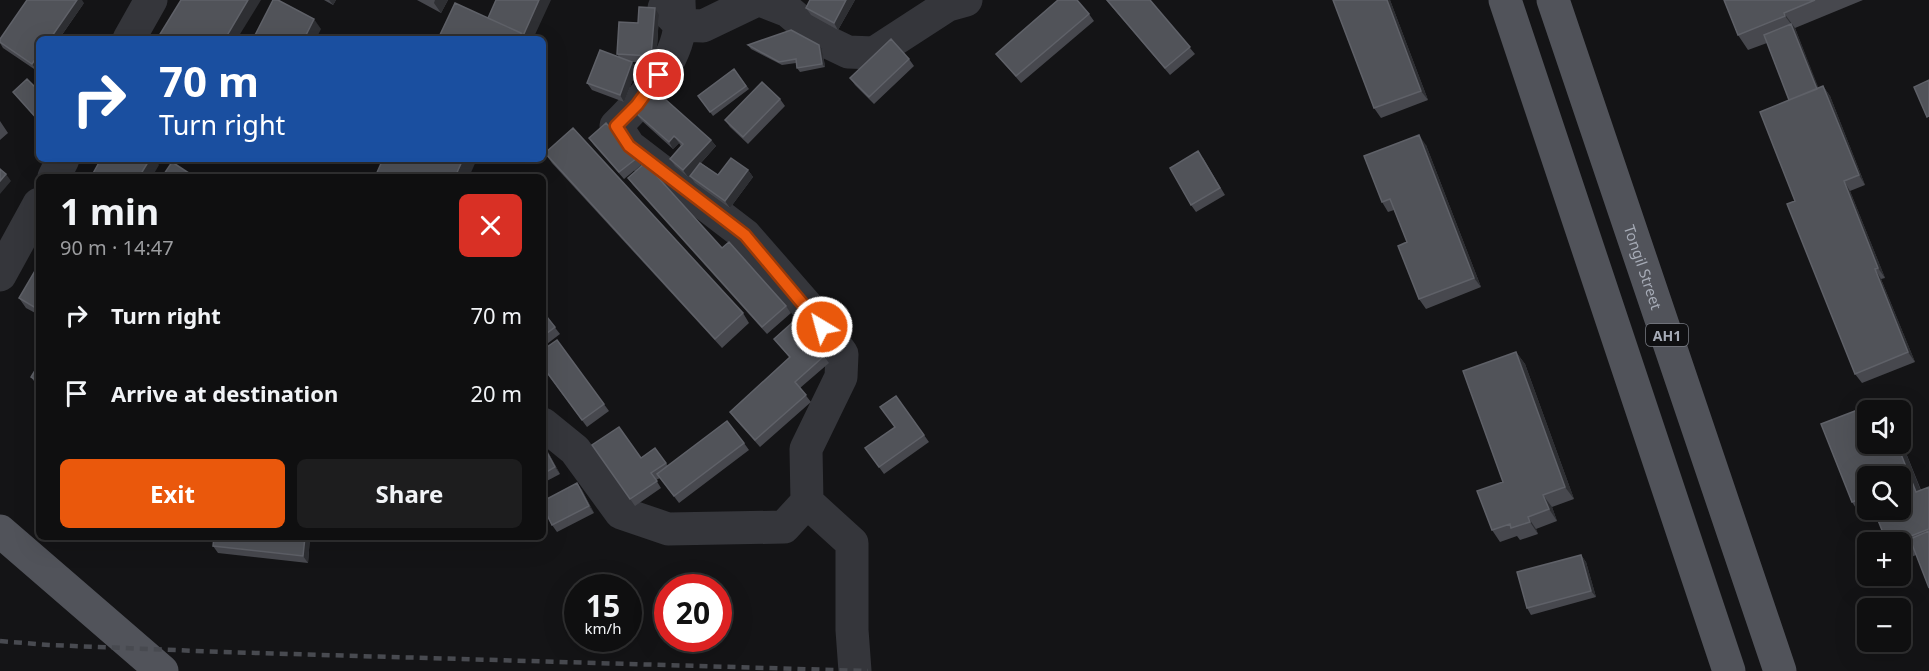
<!DOCTYPE html>
<html lang="en">
<head>
<meta charset="utf-8">
<style>
	:root { --surface:#0f0f10; --page:#1d1d1e; --text:#f1f3f6; --muted:#9b9c9f; --line:#2f2f30; --accent:#ea580c }
	body { margin:0; font-family:"Noto Sans",sans-serif; background:var(--page); color:var(--text); height:100vh; display:flex; flex-direction:column; font-size:22px; white-space:nowrap }
	* { box-sizing:border-box; margin:0 }
	p { font-size:20px; color:var(--muted) }
	.icon { flex:none; width:33px; height:33px; fill:none; stroke:currentColor; stroke-width:2; stroke-linecap:round; stroke-linejoin:round }
	.map { position:relative; flex:1; overflow:hidden }
	.panel { position:absolute; left:36px; top:174px; width:510px; height:366px; display:flex; flex-direction:column; background:var(--surface); border-radius:9px; box-shadow:0 6px 24px #0002,0 0 0 2px var(--line) }
	.panel>* { flex:none }
	.banner { position:absolute; left:36px; top:36px; width:510px; height:126px; border-radius:9px; box-shadow:0 6px 24px #0002,0 0 0 2px var(--line); background:#1a4fa0; color:#fff; overflow:hidden }
	.controls { position:absolute; left:1857px; top:400px; display:grid; gap:12px }
	.controls a { display:grid; place-items:center; width:54px; height:54px; border-radius:9px; background:var(--surface); box-shadow:0 6px 24px #0002,0 0 0 2px var(--line); font-size:30px }
	.speed { position:absolute; left:564px; top:574px; display:flex; gap:12px; font-size:30px; font-weight:700; text-align:center }
	.speed>* { display:grid; place-content:center; width:78px; height:78px; border-radius:50%; background:var(--surface); box-shadow:0 6px 24px #0002,0 0 0 2px var(--line); line-height:1 }
	.speed small { font-size:15px; font-weight:400 }
	.speed .limit { border:9px solid #d22; background:#fff; color:#111 }
	.pin { position:absolute; display:grid; place-items:center; width:51px; height:51px; color:#fff; margin:-26px; border:3px solid #fff; border-radius:50%; box-shadow:0 2px 6px #0007 }
	.me { position:absolute; width:66px; margin:-33px; rotate:323deg; stroke-linejoin:round; filter:drop-shadow(0 0 4px #0008) }
	.turn { display:flex; align-items:center; gap:21px; height:126px; padding:0 24px; font-size:27px }
	.turn .icon { width:78px; height:78px; stroke-width:2.5 }
	.turn b { display:block; font-size:42px; line-height:51px }
	.round { display:grid; place-items:center; flex:none; width:63px; height:63px; border-radius:9px; background:var(--page) }
	.summary { display:flex; align-items:center; justify-content:space-between; height:102px; padding:0 24px }
	h1 { font-size:36px; font-weight:700; line-height:45px }
	.primary-button { display:flex; gap:12px; margin-top:auto; padding:12px 24px }
	.primary-button a { flex:1; height:69px; border-radius:9px; background:var(--accent); color:#fff; font-size:24px; font-weight:700; line-height:69px; text-align:center }
	.primary-button a+a { background:var(--page); color:var(--text) }
	ul { padding:0; list-style:none }
	li { display:flex; align-items:center; gap:18px; height:78px; padding:0 24px }
	li div { flex:1 }
	li b { display:block; font-size:22px }
	li em { font-style:normal }
	.map>svg:first-child { display:block }
	.lines { fill:none; stroke-linecap:round; stroke-linejoin:round }
	.minor { stroke:#35363b; stroke-width:33 }
	.major { stroke:#51535a; stroke-width:33 }
	.rail { stroke:#484a50; stroke-width:4.5; stroke-dasharray:8 6; stroke-linecap:butt }
	.wall { fill:#47484e; fill-rule:evenodd }
	.shaded-wall { fill:#2e2f33 }
	.building { fill:#515359; stroke:#5f6168; stroke-width:1.5 }
	.route-casing { stroke:#983908; stroke-width:15 }
	.route { stroke:#ea580c; stroke-width:10 }
	.labels { text-anchor:middle; dominant-baseline:central; stroke-width:5; stroke-linejoin:round; paint-order:stroke }
	.shield { fill:#0f0f11; stroke:#797c84; stroke-width:1.5 }
	.shield-label { font-size:14px; font-weight:bold; fill:#a6abb6 }
	.street-label { font-size:15px; fill:#a6abb6; stroke:#0f0f11 }
</style>
</head>
<body>
<div class="map">
<svg width="1929" height="671" viewBox="0 0 1929 671">
	<rect width="100%" height="100%" fill="#141416"/>
	<g class="lines">
		<!-- minor -->
		<path class="minor" d="M679,0c0,8 1,16 1,24 -3,39 -37,75 -64,102l13,20 116,89 68,78 29,41 -1,23 -35,72 1,53
			M760,0l28,11 33,28 27,13 26,1 74,-48 18,-5
			M664,8l16,17 23,1 54,-26
			M129,39l22,-39
			M54,177l9,-18
			M0,275l39,-71
			M543,424l32,26 46,63 47,16 116,-2 23,-25 45,41v87l3,41"/>
		<!-- major -->
		<g class="major">
			<path d="M1505,0l224,671"/>
			<path id="s1" d="M1553,0l227,671"/>
			<path d="M0,531l162,140"/>
		</g>
		<!-- rail -->
		<path class="rail" d="M0,641l49,4 174,7 645,19"/>
	</g>
	<!-- wall -->
	<path class="wall" d="M324,0h12l-3,5z
		M417,0h31l-7,13z
		M810,0h45l-17,30 -27,-15 -5,-7z
		M1106,0h44l45,54 -25,21z
		M1390,0l38,100 -47,18 -7,-10z
		M1724,0h139l-68,28 23,60 5,-2 7,10 35,89 -15,6 35,87 -4,1 34,83 -53,21 -7,-9 -60,-173 -6,-101 -22,-57 -19,7 -10,-15z
		M84,3l-47,68 -34,-23 -3,-5v-4z
		M1089,14l5,7 -73,62 -25,-29z
		M659,15l-3,48 -24,-1 5,7 -13,33 -32,-12 -5,-7 32,-26 -2,-3 21,-31z
		M748,45h71l3,3 3,19 -25,5 -3,-4 -1,-5 -14,2 -31,-16z
		M909,59l5,7 -40,38 -19,-19 -5,-7z
		M734,69l15,20 -36,27 -15,-20z
		M780,99l5,7 -37,38 -18,-17 -5,-7z
		M636,113l75,27 5,6 -15,17 17,12 30,-5 5,7 -23,31 -35,-25 -5,-7 6,-8 -8,9 -13,-11 -5,-7 11,-13 -2,-3 -6,6 -32,-29z
		M0,121l8,12 -8,7z
		M589,138l48,20 4,7 -17,14 -30,-34z
		M1426,145l55,142 -55,22 -7,-10 -12,-57 -13,-32 -6,2 -6,-10z
		M545,153l198,160 6,10 -27,25 -170,-185z
		M1203,158l22,37 -29,17 -5,-7z
		M628,178l94,70 64,58 5,7 -24,21 -134,-149z
		M39,264v51l-13,-7 -7,-10z
		M543,312l17,22 -17,13z
		M774,339l50,17 5,7 -29,25 11,14 -51,45 -25,-28 -5,-7 60,-54z
		M557,340l52,71 -22,16 -44,-59z
		M1516,352l9,12 49,135 -22,8 5,14 -21,8 2,5 -18,6 -3,-4 -17,6 -8,-12 11,-48z
		M39,364v24l-8,-11z
		M896,396l33,46 -45,32 -19,-26 30,-21z
		M1881,401l7,10h-20v33h32v-6l21,52 8,-3v101l-13,-33 -16,7v-19h-13l-11,-29 -13,5 -11,-17 -31,-78zM1868,477h32v33h-32z
		M744,443l5,7 -70,53 -19,-25 -4,2 5,8 -26,18 -43,-61 49,13 14,-10 13,18z
		M543,445l5,7 12,22 -17,9z
		M577,483l5,7 12,23 -37,19 -5,-7z
		M214,537h96l-2,26 -90,-10 -5,-7z
		M1581,555l5,7 10,35 -65,18 -4,-7z"/>
	<!-- shaded-wall -->
	<path class="shaded-wall" d="M77,0h5l2,3 -25,36h-9z
		M248,0h13l-24,39h-12z
		M329,0h7l-3,5z
		M435,0h13l-7,13 -7,-10z
		M539,0h12l-18,39h-14z
		M846,0h9l-17,30 -4,-7z
		M1387,0h3l38,100 -7,-9z
		M655,8l4,7 -3,48 -5,-7z
		M1784,13l11,15 28,71 -5,-7 -27,-68 -6,-8z
		M314,19l7,10 -5,10h-12z
		M819,45l3,3 3,19 -3,-3z
		M39,54v14l-2,3 -5,-7z
		M632,62l5,7 -13,33 -4,-7z
		M1823,86l7,10 35,89 -6,-10z
		M1419,135l7,10 55,142 -7,-9z
		M674,136l5,7 -6,6 -4,-7z
		M711,140l5,6 -28,31 -5,-7z
		M150,159h5l4,6 -7,12h-13z
		M463,159h14l-8,18h-14z
		M748,170l5,7 -23,31 -5,-7z
		M6,174l5,7 -11,13v-13z
		M1844,181l6,10 35,87 -7,-10z
		M1875,269l6,10 34,83 -7,-10z
		M1516,352l9,12 49,135 -9,-12z
		M1900,438l28,71 -12,-17 -19,-48h3z
		M543,445l5,7 12,22 -5,-7z
		M577,483l5,7 12,23 -5,-7z
		M1543,495l9,12 5,14 -8,-12z
		M1528,517l8,12 2,5 -8,-12z
		M305,537h5l-2,26 -5,-7z
		M1581,555l5,7 10,35 -5,-6z"/>
	<!-- building -->
	<path class="building" d="M27,0h50l-27,39h-11v15l-7,10 -32,-22v-3z
		M181,0h67l-23,39h-68z
		M273,0h5l36,19 -10,20h-51z
		M496,0h43l-16,36 -2,-3 -33,-15z
		M810,0h36l-12,23 -28,-15z
		M1058,0h19l12,14 -73,62 -20,-22z
		M1107,0h43l40,47 -25,21z
		M1333,0h54l34,91 -47,17z
		M1724,0h91l-31,13 1,3 -47,19z
		M455,3l66,30 -2,6h-81z
		M639,7l16,1 -4,48 -34,-2 2,-32 19,1z
		M1791,24l26,65 -28,11 -25,-65z
		M791,30l28,15 3,19 -25,4 -1,-9 -17,3 -31,-17z
		M891,39l18,20 -40,38 -19,-19z
		M600,50l32,12 -12,33 -33,-12z
		M734,69l12,17 -36,26 -12,-16z
		M27,79l12,12v30l-26,-29z
		M1929,80v36l-2,1 -13,-30z
		M762,82l18,17 -37,38 -18,-17z
		M1823,86l36,89 -15,6 34,87 -3,1 33,83 -53,22 -68,-170 8,-3 -35,-89z
		M656,91l55,49 -28,30 -13,-11 13,-15 -9,-8 -5,6 -33,-29z
		M606,123l31,35 -18,14 -30,-34z
		M573,128l170,185 -28,26 -170,-186z
		M1419,135l55,143 -55,21 -21,-53 9,-4 -17,-43 -8,3 -18,-46z
		M1198,151l22,37 -29,17 -21,-37z
		M731,158l17,12 -23,31 -35,-25 10,-13 18,12z
		M101,159h49l-11,18h-48z
		M383,159h80l-8,18h-80z
		M172,162l23,15h-33z
		M645,163l77,85 7,-6 57,64 -24,21 -134,-149z
		M0,169l6,5 -6,7z
		M39,264v46l-20,-12z
		M543,312l12,15 -12,9z
		M793,322l31,34 -29,26 11,13 -51,45 -25,-28 60,-55 -16,-18z
		M557,340l47,64 -22,16 -39,-53v-17z
		M1516,352l49,135 -22,8 6,14 -21,8 2,5 -19,6 -1,-4 -18,6 -15,-39 26,-9 -40,-111z
		M39,364v18l-8,-5z
		M896,396l28,39 -45,32 -14,-19 30,-21 -15,-20z
		M1881,401l4,10h-17v33h29l19,48 13,-5v42l-36,14h-6l-13,-33h26v-33h-32v19l-16,6 -31,-78z
		M727,421l17,22 -70,53 -17,-22z
		M619,427l22,31 14,-10 11,15 -15,10 6,8 -27,18 -38,-54z
		M543,445l12,22 -12,7z
		M577,483l12,23 -37,19 -9,-18v-6z
		M1929,531v57l-19,-49z
		M214,537h91l-2,19 -90,-10z
		M1581,555l10,36 -64,17 -10,-36z"/>
	<g class="lines">
		<!-- route casing -->
		<g class="route-casing">
			<path id="route" d="M659,75l-22,30 -21,21 13,20 116,89 77,92"/>
		</g>
		<!-- route -->
		<use href="#route" class="route"/>
	</g>
	<g class="labels">
		<!-- shield labels -->
		<rect class="shield" x="1646" y="324" width="42" height="22" rx="4.5"/>
		<g class="shield-label">
			<text x="1667" y="335">AH1</text>
		</g>
		<!-- street labels -->
		<g class="street-label">
			<text stroke="none"><textPath href="#s1" startOffset="282">Tongil Street</textPath></text>
		</g>
	</g>
</svg>
<div class="controls">
<a><svg class="icon" aria-label="sound" viewBox="0 0 24 24"><path d="M4 9h4l5-4v14l-5-4H4zM17 9q2 3 0 6"/></svg></a>
<a><svg class="icon" aria-label="search" viewBox="0 0 24 24"><circle cx="10" cy="10" r="6"/><path d="M15 15l6 6"/></svg></a>
<a>+</a>
<a>−</a>
</div>
<div class="speed"><div>15<small>km/h</small></div><div class="limit">20</div></div>
<div class="pin" style="left:659px;top:75px;background:#d93025"><svg class="icon" aria-label="arrive" viewBox="0 0 24 24"><path d="M6 21V4h12l-3 4 3 4H6"/></svg></div>
<svg class="me" style="left:822px;top:327px" viewBox="-20 -20 40 40"><circle r="17" fill="#ea580c" stroke="#fff" stroke-width="3"/><path d="M0-11L8 9 0 5-8 9z" fill="#fff"/></svg>
<div class="banner">
<div class="turn"><svg class="icon" aria-label="right" viewBox="0 0 24 24"><path d="M7 20v-9h11M14 6l5 5-5 5"/></svg><div><b>70 m</b>Turn right</div></div>
</div>
<section class="panel">
<div class="summary"><div><h1>1 min</h1><p>90 m · 14:47</p></div><a class="round" style="background:#d93025;color:#fff"><svg class="icon" aria-label="close" viewBox="0 0 24 24"><path d="M6 6l12 12M18 6L6 18"/></svg></a></div>
<ul>
<li><svg class="icon" aria-label="right" viewBox="0 0 24 24"><path d="M7 20v-9h11M14 6l5 5-5 5"/></svg><div><b>Turn right</b></div><em>70 m</em></li>
<li><svg class="icon" aria-label="arrive" viewBox="0 0 24 24"><path d="M6 21V4h12l-3 4 3 4H6"/></svg><div><b>Arrive at destination</b></div><em>20 m</em></li>
</ul>
<div class="primary-button"><a>Exit</a><a>Share</a></div>
</section>
</div>
</body>
</html>
